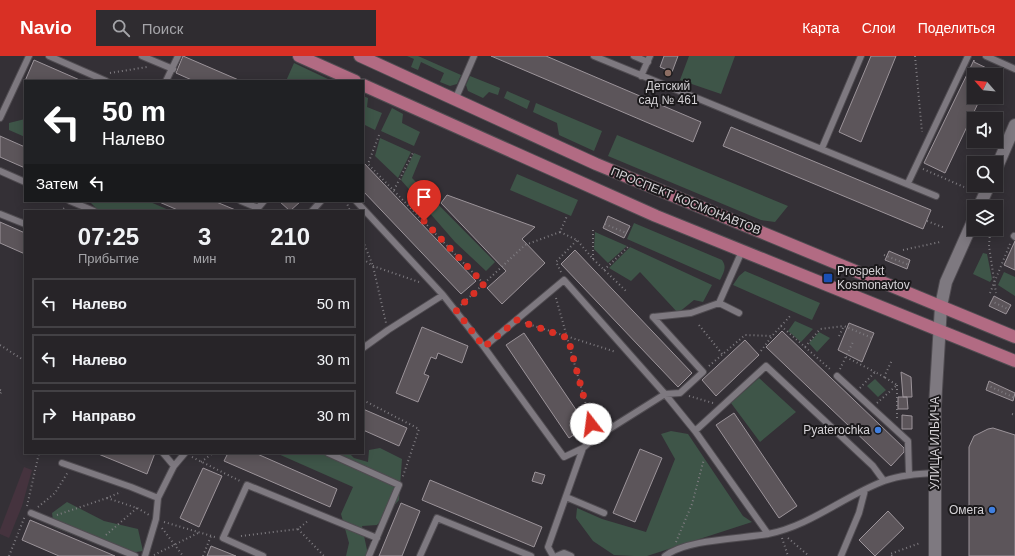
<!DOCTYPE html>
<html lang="ru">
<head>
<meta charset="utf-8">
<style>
	:root { --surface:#272428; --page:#2f2c30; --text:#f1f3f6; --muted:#a4a4a8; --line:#434145; --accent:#d93025 }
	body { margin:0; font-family:Helvetica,sans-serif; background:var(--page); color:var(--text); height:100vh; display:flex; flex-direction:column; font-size:15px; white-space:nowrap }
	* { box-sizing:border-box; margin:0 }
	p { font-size:13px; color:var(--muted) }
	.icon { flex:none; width:22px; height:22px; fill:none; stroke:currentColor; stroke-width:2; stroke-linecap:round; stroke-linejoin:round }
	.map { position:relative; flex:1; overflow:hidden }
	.panel { position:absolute; left:24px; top:154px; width:340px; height:244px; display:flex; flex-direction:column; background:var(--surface); border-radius:0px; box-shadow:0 2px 10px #0003,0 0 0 1px var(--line) }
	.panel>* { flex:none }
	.hud { position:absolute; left:24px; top:24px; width:340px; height:122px; border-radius:0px; box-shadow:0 2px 10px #0003,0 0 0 1px var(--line); background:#202124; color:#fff; overflow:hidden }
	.needle { width:26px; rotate:297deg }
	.buttons { position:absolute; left:967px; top:12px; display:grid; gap:8px }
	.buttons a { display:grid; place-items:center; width:36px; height:36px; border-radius:0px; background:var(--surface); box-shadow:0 2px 10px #0003,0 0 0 1px var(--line); font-size:20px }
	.pin { position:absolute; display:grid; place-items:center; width:34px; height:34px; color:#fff; margin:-41px -17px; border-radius:50% 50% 50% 0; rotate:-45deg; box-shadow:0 0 4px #0007 }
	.pin .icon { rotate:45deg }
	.me { position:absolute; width:44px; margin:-22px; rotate:345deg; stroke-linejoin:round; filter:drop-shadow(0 0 3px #0008) }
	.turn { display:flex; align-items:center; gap:14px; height:84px; padding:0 12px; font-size:18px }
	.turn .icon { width:52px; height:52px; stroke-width:2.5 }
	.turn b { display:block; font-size:28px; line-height:34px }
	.then { display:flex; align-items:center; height:38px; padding:0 12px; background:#0003; gap:8px; font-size:15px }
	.eta { display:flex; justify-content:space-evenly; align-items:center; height:68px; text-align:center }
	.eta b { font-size:24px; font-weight:700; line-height:28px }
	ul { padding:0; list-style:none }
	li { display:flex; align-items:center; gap:12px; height:50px; margin:0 8px 6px; padding:0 4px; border:2px solid var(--line); border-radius:0px }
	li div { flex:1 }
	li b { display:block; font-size:15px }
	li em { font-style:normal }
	header { display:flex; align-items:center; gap:24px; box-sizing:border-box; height:56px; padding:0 20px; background:var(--accent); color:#fff }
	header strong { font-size:19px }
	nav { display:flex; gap:22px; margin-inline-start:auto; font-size:14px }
	.search { width:280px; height:36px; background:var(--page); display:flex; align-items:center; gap:10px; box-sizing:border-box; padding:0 14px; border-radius:0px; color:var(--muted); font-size:15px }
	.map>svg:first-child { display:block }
	.industrial { fill:#45333e }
	.green { fill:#3e5548 }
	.building { fill:#5c555a; stroke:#9c949a }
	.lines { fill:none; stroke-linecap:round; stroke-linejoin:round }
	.lane-casing { stroke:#504c51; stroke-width:8 }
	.secondary-casing { stroke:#504c51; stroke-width:14 }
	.primary-casing { stroke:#504c51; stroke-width:14 }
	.path { stroke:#7f7c81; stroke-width:2; stroke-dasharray:1 3; stroke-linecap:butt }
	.lane { stroke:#7e7980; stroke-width:6 }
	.secondary { stroke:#7e7980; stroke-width:12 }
	.primary { stroke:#b26b83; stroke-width:12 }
	.route { stroke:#d93025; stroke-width:7; stroke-dasharray:0 12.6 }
	.education-dot { fill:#8d6e63; stroke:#1b191b; stroke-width:1.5 }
	.transit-dot { fill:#1a4fb4; stroke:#1b191b; stroke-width:1.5 }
	.shop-dot { fill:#3f7fe0; stroke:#1b191b; stroke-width:1.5 }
	.labels { text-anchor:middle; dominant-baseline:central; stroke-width:4; stroke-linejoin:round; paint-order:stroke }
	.poi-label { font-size:12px; fill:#d5d2d6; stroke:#1b191b; text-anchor:end }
	.street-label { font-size:12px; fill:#d5d2d6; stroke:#1b191b }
</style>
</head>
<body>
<header>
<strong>Navio</strong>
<div class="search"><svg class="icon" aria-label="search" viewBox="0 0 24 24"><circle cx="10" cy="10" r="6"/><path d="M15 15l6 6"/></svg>Поиск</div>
<nav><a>Карта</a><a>Слои</a><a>Поделиться</a></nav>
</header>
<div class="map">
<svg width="1015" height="500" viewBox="0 0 1015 500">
	<rect width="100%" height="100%" fill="#343036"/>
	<!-- industrial -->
	<path class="industrial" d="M24,411l8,3 -10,36 -13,32 -9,-4v-4z"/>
	<!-- green -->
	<path class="green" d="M407,0h11l43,19 -4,9 -7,2 -10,-4 4,-9 -23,-11 -3,8 -7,-3 3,-8z
		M689,0h46l-14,38 -41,-14z
		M294,7l38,18h-46z
		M470,20l30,12 -2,7 -9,-3 -6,6 -15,-7 -2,-6z
		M507,35l23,10 -3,8 -23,-11z
		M363,40l5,2 -1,9 15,6 -7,17 -12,-6z
		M536,47l66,28 -8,20 -35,-16 -2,-12 -24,-11z
		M392,52l11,6 -1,9 18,9 -6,14 -33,-15z
		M25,63v18l-16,-7v-7z
		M617,79l171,71 -13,16 -14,-2 -153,-64z
		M380,82l31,14 -13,26 -23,-22z
		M414,97l7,3 -9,22 83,84 -9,9 -31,-29 -54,-62z
		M517,118l61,26 -7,16 -61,-26z
		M90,145h58l23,10h-72l-9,-9z
		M634,167l88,37c5,7 2,12 -2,20l-93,-41z
		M595,176l32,14 -19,17 -14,-14z
		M630,191l82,38 -9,17 -9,-2 -16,13 -38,-41 -9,9 -22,-13z
		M983,197l4,1 5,25 -2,3 -17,-8z
		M745,215l75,32 -8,17 -79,-35 6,-9z
		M1004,216l11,5v19l-17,-11z
		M795,265l18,8 -12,13 -13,-11z
		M819,276l11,6 -13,14 -8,-9z
		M759,322l37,34 -36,30 -29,-39z
		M875,323l11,11 -8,7 -11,-11z
		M671,375l17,3 55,82 9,6 -105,34h-13l-20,-1 -21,-14 -17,-23 1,-10 25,11 44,13 29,-73 -14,-25z
		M380,392l22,11 -3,41 -22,25 -15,1 5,24 5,6h-26l3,-13 -8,-29 12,-27 -77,-34h73l5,5 14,4 1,-12z
		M67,446l37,19 34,8 5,22 -21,3 -68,-27 -2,-14z"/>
	<!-- building -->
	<path class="building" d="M183,0l58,25h-47l-18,-8z
		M491,0h55l155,66 -8,20z
		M664,0h14l-6,16 -12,-5z
		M871,0h25l-35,86 -22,-10z
		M34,4l48,21h-57z
		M974,4v2l27,13h-27v22h7l-36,76 -21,-10z
		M731,71l200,83 -8,19 -200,-83z
		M0,80l25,11v21l-25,-11z
		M363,106l113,119 -15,13 -98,-103z
		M447,139l88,32 -13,12 23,24 -43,41 -15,-16 19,-17 -65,-68z
		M157,145h57l24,10h-58z
		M279,145h22l-11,10z
		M608,160l22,10 -6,12 -21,-10z
		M0,166l25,11v21l-25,-11z
		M1015,185v29l-11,-5z
		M575,194l117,123 -14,14 -117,-123z
		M889,195l21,9 -3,9 -22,-9z
		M994,240l17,9 -5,9 -17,-8z
		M849,267l25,10 -12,29 -24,-12z
		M422,271l46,19 -6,17 -24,-10 -2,6 -5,-2 -7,17 5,2 -11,26 -22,-9z
		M782,275l122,117v4l-13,14 -125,-119z
		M524,277l63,93 -18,12 -63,-93z
		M745,284l14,15 -43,41 -14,-16z
		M901,316l10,5 1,20h-9z
		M989,325l26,12 -2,8 -27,-11z
		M898,341h9l1,12h-10z
		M363,353l44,19 -8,18 -36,-16z
		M734,357l63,93 -18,12 -63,-93z
		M902,359l10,1v13h-10z
		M993,372l22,7v121h-46v-109l5,-11 14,-7z
		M640,393l22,9 -27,64 -22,-9z
		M96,397h59l-8,21z
		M228,397h27l82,36 -7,18 -106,-46z
		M203,412l19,8 -23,51 -19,-9z
		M535,416l10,3 -3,9 -10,-3z
		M430,424l112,47 -8,20 -112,-47z
		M401,447l19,8 -18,45h-23z
		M888,455l16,17 -29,28 -16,-16z
		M30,464l85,36h-56l-37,-16z
		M211,490l25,10h-29z"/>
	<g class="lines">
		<!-- lane casing -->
		<g class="lane-casing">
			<path id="lane" d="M49,0l57,25
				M142,0l31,13
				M594,0l342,140
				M634,0l14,6
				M986,0l29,13
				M641,20l9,-20
				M166,25l12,-25
				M455,44l19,-44
				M0,62l29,-62
				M822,92l39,-92
				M0,115l25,11
				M908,127l60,-127
				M70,145l24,10
				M241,145l17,7
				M356,145l87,94 -55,35 -25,18
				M258,152l6,-7
				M312,155l9,-10
				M0,158l25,10
				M1014,180l1,1
				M443,239l41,52 80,110 19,-9 12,-10 70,-44 -101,-114 -80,67
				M719,247l20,10
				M653,261l38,-4 28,-10 23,-52
				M653,261l50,55 -23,21 -15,1
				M837,320l71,65 1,34
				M665,338l30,37 73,103
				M695,375l71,-65 107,100 11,15
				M163,397l11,13
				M328,397l71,32 -30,71
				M62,407l69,24 27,11 -2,21 -11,37
				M566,441l38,16
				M158,442l16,-32 11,-13
				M31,457l104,43
				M263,500l-40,-18 24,-53 130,53
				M420,500l17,-38 94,38
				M553,500l-5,-9 35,-99
				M557,500l7,-3 7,3
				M665,500c22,-17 75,-17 103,-22 42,-8 76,-38 116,-53 16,-6 34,-7 51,-8
				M841,500l18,-43 6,-23"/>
		</g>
		<!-- secondary casing -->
		<g class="secondary-casing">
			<path id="secondary" d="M996,113l19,-44
				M979,151l10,-22
				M935,500v-150l6,-100 5,-24 28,-63"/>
		</g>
		<!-- primary casing -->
		<g class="primary-casing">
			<path id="primary" d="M299,0l56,25
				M360,0l236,108 419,173
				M363,29l293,131 359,145"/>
		</g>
		<!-- path -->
		<path class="path" d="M915,0l7,76
			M110,17l37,-6
			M379,79l-11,29 116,120
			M923,113l41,18
			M394,134l20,-39
			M346,145l4,10
			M60,155l6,-4
			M927,165l18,7
			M605,168l21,9
			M560,176l17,8 16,19 34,33
			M990,177l-1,13 7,47
			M363,185l10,25 13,57
			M903,194l37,-8
			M884,199l25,10
			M363,203l10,7 46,16
			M593,203v-31
			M604,214l26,-25
			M561,216l-5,-10 21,-22
			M990,237l20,-49
			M556,242l37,132
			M991,245l17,8
			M461,249l64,-60 35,-13 7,-16
			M525,267l91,29
			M699,269l24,30
			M781,270l10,-11
			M839,280l5,-10 28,12
			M0,289l25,16
			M805,291l26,23
			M761,295l11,-15
			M846,301l29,15
			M709,310l36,-31 27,1 9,-10 24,21 15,-18 24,-3
			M840,313l13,-27
			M897,329v35
			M987,329l28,13
			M860,332l15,-16 9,5 8,-17
			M0,334l2,1 -2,3
			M689,340l24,7
			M363,344l56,29 -17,50
			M877,347l20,-18 -13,-8
			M1012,358l3,1
			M192,401l48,24
			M201,406l12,-9
			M107,442l30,10 12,7
			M27,450l12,-53
			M38,451l17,-14 13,-21
			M57,459l50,-17 14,-6
			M164,466l51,15
			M162,472l21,28
			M298,473l26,27
			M106,479l31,-27
			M241,480l57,-7 11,-9
			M782,482l6,18
			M788,482l21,18
			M676,486l16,-38 12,-45
			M154,499l44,-22
			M9,500l16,-40
			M203,500l8,-20
			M892,500l-2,-2 30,-11"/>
		<!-- lane -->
		<use href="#lane" class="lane"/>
		<!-- secondary -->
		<use href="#secondary" class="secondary"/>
		<!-- primary -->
		<use href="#primary" class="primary"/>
	</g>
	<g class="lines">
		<!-- route -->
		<path class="route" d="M424,165l60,63 -28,26 28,37 33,-27 51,18 23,86"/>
	</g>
	<!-- markers -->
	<circle class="education-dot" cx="668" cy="17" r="4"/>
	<rect class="transit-dot" x="823" y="217" width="10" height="10" rx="2"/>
	<g class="shop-dot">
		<circle cx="878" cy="374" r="4"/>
		<circle cx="992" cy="454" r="4"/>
	</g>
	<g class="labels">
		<!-- poi labels -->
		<g class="poi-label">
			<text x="668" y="30" text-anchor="middle">Детский<tspan x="668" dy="14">сад № 461</tspan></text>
			<text x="837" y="215" text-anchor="start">Prospekt<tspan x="837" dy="14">Kosmonavtov</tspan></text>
			<text x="870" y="374">Pyaterochka</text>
			<text x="984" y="454">Омега</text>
		</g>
		<!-- street labels -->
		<g class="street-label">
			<text transform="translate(686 145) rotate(22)">ПРОСПЕКТ КОСМОНАВТОВ</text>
			<text transform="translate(935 387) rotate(-90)">УЛИЦА ИЛЬИЧА</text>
		</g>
	</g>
</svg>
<div class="buttons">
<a><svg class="needle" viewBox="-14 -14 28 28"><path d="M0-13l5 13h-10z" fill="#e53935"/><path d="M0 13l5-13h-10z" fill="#a4a4a8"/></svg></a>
<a><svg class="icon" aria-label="sound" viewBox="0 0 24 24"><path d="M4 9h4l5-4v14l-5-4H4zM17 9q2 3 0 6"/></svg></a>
<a><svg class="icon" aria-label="search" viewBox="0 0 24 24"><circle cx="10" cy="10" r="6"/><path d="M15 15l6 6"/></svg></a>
<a><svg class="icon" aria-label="layers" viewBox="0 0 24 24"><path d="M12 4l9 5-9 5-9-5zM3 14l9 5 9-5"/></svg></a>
</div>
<div class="pin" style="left:424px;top:165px;background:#d93025"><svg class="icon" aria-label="arrive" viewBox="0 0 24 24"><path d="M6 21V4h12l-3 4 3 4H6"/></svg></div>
<svg class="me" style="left:591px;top:368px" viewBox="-20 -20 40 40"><circle r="19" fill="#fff"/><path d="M0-13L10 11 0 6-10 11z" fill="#d93025"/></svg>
<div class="hud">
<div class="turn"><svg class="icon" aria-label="left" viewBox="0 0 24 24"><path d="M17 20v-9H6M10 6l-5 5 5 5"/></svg><div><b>50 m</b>Налево</div></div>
<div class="then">Затем<svg class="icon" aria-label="left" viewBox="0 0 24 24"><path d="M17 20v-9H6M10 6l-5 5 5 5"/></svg></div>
</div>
<section class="panel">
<div class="eta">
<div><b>07:25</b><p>Прибытие</p></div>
<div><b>3</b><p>мин</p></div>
<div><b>210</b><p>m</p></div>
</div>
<ul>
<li><svg class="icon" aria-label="left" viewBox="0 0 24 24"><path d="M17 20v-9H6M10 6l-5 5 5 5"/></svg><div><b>Налево</b></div><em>50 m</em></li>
<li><svg class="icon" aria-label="left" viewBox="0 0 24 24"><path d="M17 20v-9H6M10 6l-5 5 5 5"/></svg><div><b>Налево</b></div><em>30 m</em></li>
<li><svg class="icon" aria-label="right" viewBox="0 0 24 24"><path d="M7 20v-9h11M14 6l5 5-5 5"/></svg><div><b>Направо</b></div><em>30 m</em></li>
</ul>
</section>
</div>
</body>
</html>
